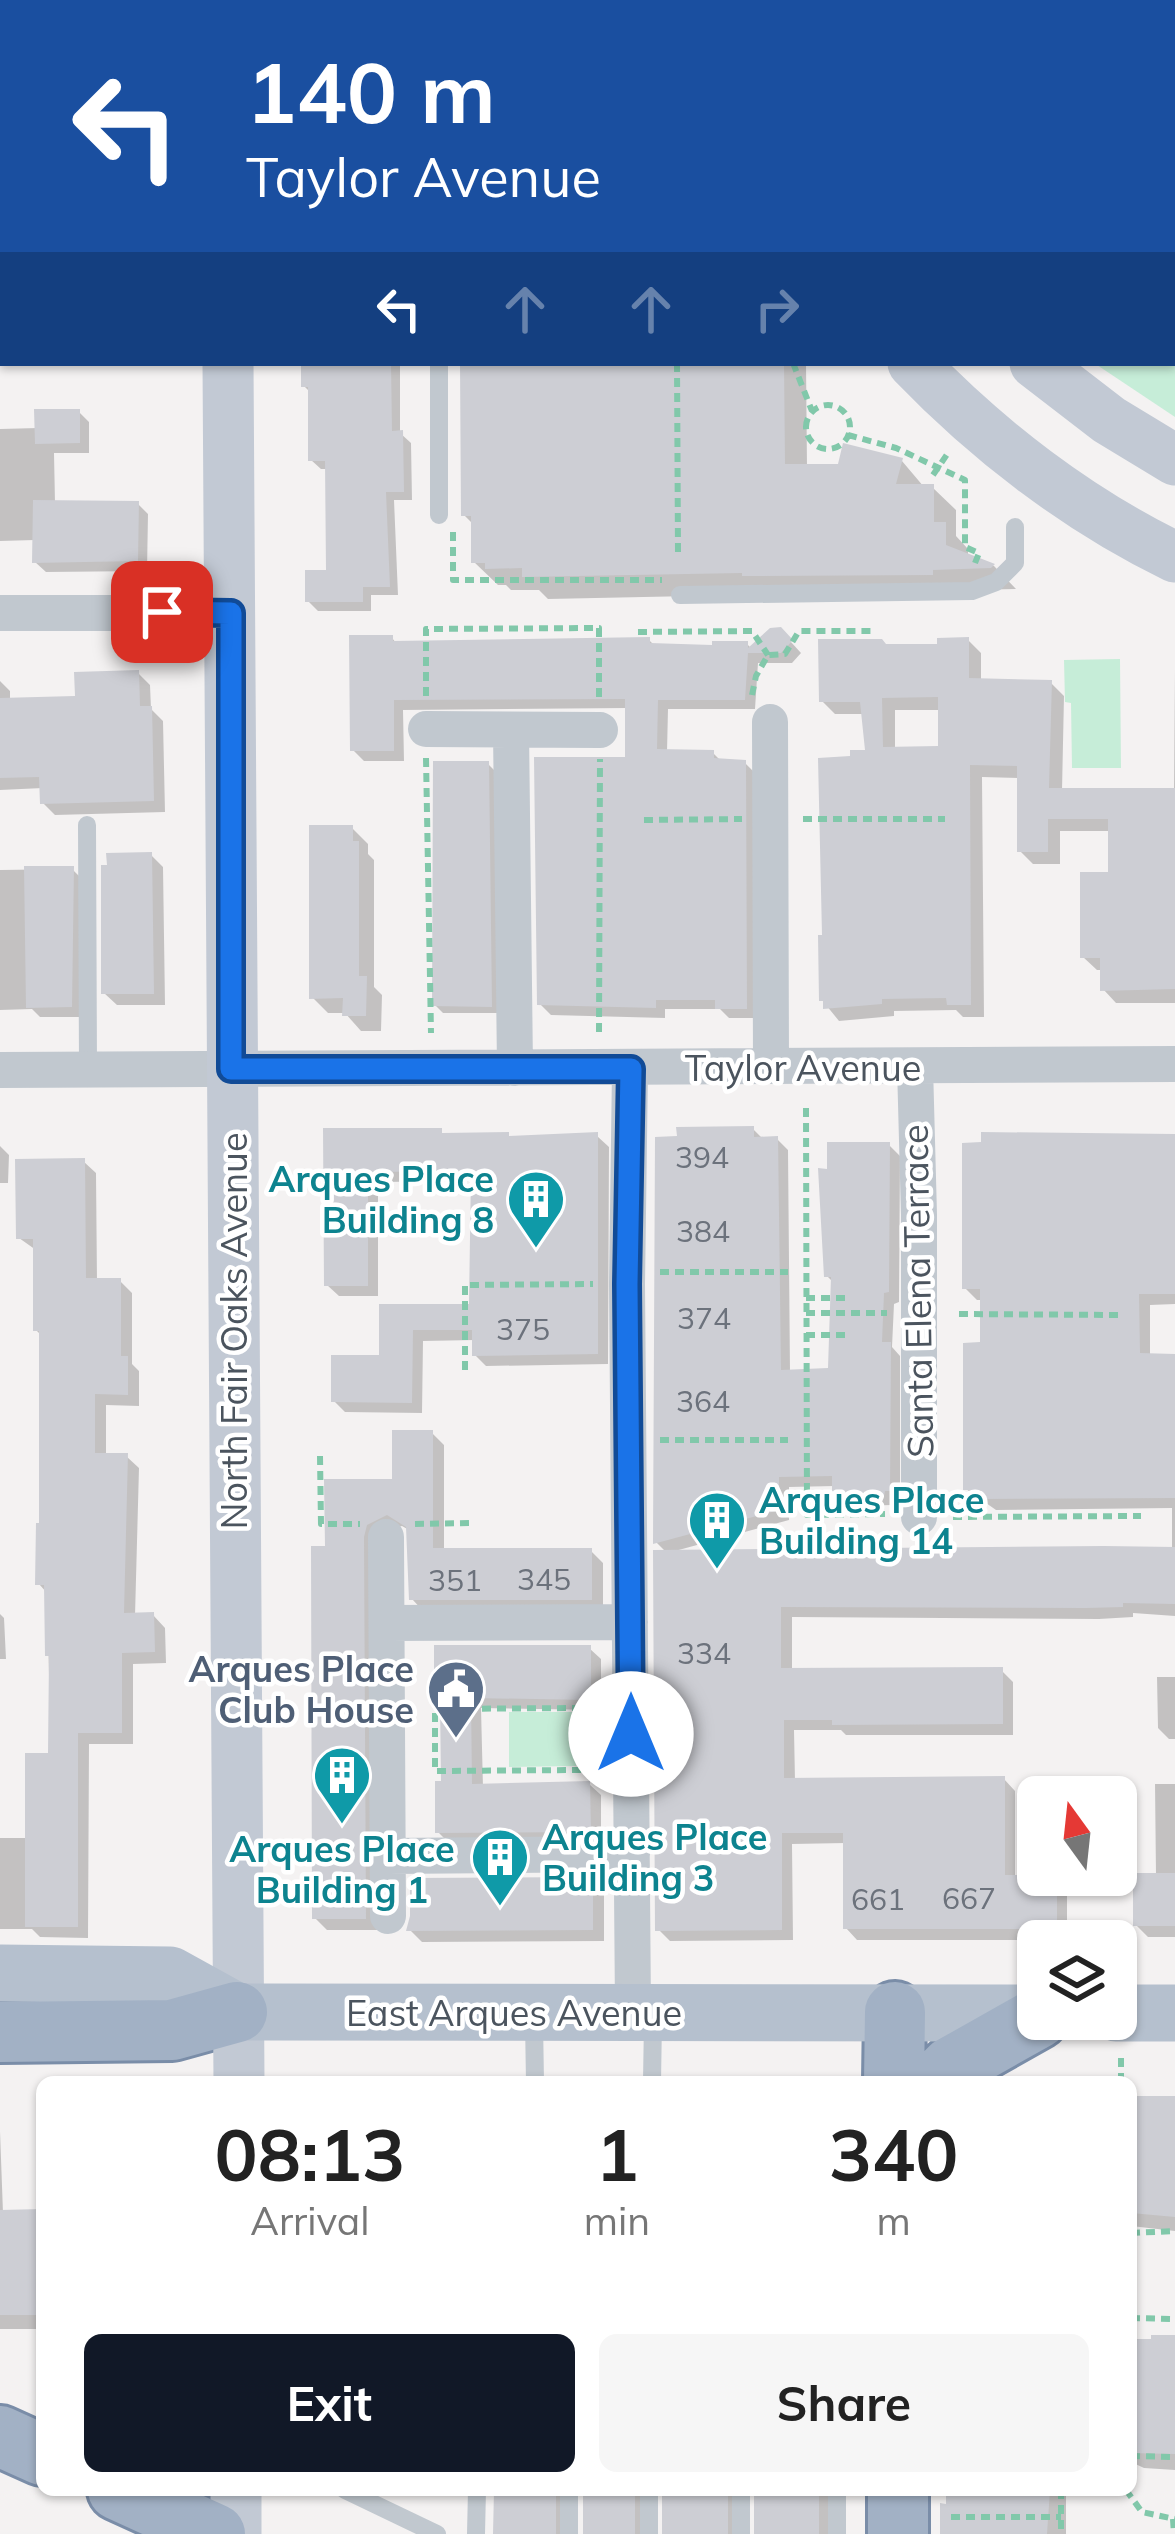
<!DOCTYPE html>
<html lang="en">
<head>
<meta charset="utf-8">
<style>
	:root { --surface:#fff; --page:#f6f6f6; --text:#222; --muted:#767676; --accent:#111827 }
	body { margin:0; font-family:Mulish,sans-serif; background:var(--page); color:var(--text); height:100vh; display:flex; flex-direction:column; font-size:45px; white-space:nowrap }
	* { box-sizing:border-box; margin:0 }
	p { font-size:39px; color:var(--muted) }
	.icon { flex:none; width:66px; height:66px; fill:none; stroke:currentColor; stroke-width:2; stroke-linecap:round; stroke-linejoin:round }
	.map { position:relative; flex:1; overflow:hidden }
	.details { position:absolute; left:36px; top:2076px; width:1101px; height:420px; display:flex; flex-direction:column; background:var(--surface); border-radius:18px; box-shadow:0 3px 9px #0004 }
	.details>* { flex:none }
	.banner { position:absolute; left:0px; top:0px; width:1176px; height:366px; box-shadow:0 3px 9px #0004; background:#1a4fa0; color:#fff; overflow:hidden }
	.needle { width:78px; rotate:345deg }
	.controls { position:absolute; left:1017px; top:1776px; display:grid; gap:24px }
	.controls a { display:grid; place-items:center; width:120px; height:120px; border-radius:18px; background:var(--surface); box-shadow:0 3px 9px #0004; font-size:60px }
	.pin { position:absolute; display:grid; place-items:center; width:102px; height:102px; color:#fff; margin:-51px; border-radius:24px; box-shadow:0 6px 18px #0006 }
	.me { position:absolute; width:132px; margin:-66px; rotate:0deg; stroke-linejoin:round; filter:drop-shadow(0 0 9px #0008) }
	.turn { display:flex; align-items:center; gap:42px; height:252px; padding:0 48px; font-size:54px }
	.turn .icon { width:156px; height:156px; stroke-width:2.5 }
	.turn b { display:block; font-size:84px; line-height:102px }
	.lanes { display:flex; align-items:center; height:114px; padding:0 48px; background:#0003; justify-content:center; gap:60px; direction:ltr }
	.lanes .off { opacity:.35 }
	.eta { display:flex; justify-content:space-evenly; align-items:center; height:204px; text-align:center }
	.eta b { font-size:72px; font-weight:700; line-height:84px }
	.cta { display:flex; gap:24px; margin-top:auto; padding:24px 48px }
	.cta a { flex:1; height:138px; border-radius:18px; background:var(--accent); color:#fff; font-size:48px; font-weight:700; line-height:138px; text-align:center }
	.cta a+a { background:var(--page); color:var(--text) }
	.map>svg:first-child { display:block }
	.green { fill:#c6edd8 }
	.shadow { fill:#0003; fill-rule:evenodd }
	.building { fill:#cdced4; fill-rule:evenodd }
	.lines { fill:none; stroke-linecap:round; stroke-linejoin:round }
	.trunk-casing { stroke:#7a8da8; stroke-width:66 }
	.path { stroke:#81c8aa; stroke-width:6; stroke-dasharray:9 6; stroke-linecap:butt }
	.service { stroke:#c1c8cf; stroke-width:18 }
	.minor { stroke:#c1c8cf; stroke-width:36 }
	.tertiary { stroke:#c1c8cf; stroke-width:45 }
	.secondary { stroke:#c2c9d4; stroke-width:51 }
	.primary { stroke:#b5c0ce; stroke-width:57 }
	.trunk { stroke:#a2b1c5; stroke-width:60 }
	.route-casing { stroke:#114b97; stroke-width:30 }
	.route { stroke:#1a73e8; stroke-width:21 }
	.labels { text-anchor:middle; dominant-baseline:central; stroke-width:9; stroke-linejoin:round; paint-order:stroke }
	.number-label { font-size:30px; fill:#6c727c }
	.street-label { font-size:36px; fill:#4b545e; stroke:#fff }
	.culture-label { font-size:36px; font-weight:bold; fill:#0d838f; stroke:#fff; text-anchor:start }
	.service-label { font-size:36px; font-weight:bold; fill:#4e5e75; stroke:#fff; text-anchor:end }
</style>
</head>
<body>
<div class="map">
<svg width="1175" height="2534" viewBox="0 0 1175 2534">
	<rect width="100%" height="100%" fill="#f4f2f2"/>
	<!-- green -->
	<path class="green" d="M834,0h341v417l-81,-54h79v-360z
		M1120,659l1,109h-49l-1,-65 -6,-1 -1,-42z
		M509,1712h67v54l-67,1z"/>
	<!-- shadow -->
	<path class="shadow" d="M0,0h164l-161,4z
		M340,0h281l-281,3z
		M304,363h96v70l11,10 1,57h-18l4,95h-27v16h-53l-10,-10 21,-28 -1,-104h-7l-10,-9v-67l-7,-7z
		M463,363h343l1,104 95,-6 22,26h8l24,23v26l12,13v7l26,10 22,23 -468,10 -9,-9h-28l-5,-5h-8l-24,-23v-37l-10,-10z
		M79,412l10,10v31h-35l1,50 83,1 10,10 -1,57 -101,1 -11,-10v-22l-35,1v-112l38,-1z
		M780,630l21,23 -9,10h-34l-3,46h-87l-1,43 46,1 8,8 24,2 11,11v244h-27l-9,-9h-55v9l-114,-3 -11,-11 88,-244v-52l-225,2 1,51h-40l-11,-11 39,-112 5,6 252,-4 7,7 59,1 32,-4 5,5z
		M968,640l13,13v28l70,2 13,13 -2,95h112l1,-123v335h-59l-13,-14v-19h-6l-14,-13 28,-82v-44h-51v33h-27l-13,-13v-73l-38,-1 2,240h-21l-7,-7 -62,1v5l-55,5 -17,-21 3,-62 28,-179 15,-6 -4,-39h-29l-13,-13 64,-54 54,-1zM895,710h46v39l-46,1z
		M138,673l12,12 1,24 12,12 2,91 -110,3 -12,-12v-15l-43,2v-109l10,10v10l68,-2z
		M488,764l8,8 2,241h-55l-8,-8z
		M352,828l16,16v10l6,6v127l8,8 -1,36h-20l-16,-18h-17l-16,-16z
		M151,855l12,12 2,138h-48l-13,-12z
		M72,869l11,11 -2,137h-41l-8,-8 -32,1v-140z
		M753,1129l10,10h14l11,11 2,222 41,-1 3,-88 -7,-7 62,-131 11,11 -1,146 -5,2 -2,43 8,9v145h-6v4l-48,1 -11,-11v-9l-46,1v33l-114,31 497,-1v-42l-176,2 -30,-21 17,-144v-45h-6l-12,-12 210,-150v166l-25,1v52h25v259l-42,-3v4l-34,2 -307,-2v54l209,-1 12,12v53h-167l-5,-5h-47l1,51 209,-2 11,12v87h40l12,12v50h-210l-11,-12v-85l-54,1 1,96 -123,1 -12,-12 9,-376 -11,-11z
		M327,1131h113l5,5 67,3 85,-3 12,11 -1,217 -122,2 -11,-11v-15l-52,1 -1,72 -77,-1 -11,-11 48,-43v-51h90l2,-126 -96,1v114h-39l-12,-11z
		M0,1146l9,9 -1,28h-8z
		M83,1161l13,12 1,108h23l12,12v71l7,7v35l-33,-1v51h20l13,12 -4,148 18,-1 12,13 1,35 -33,1v80h-44l-1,194 -48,-1 -8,-8h-32v-91h28l23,-82 -4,-163 -8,-9 3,-248 -6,-6v-80l-17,-12z
		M432,1433l12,12v106h147l12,12v48l-179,1 -12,-13 -3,-69 -7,-4 -16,4 -11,20 2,380h-50l-12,-12 13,-369 67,-67z
		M0,1614l4,4 2,41h-6z
		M589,1648l12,11v51l-120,-2 2,79 106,-3 12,11v47l-152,1 -11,-11 6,-48 -1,-78 -6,-6z
		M1157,1677h18v62h-6l-11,-11z
		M1155,1784h20v153h-27l-12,-12 20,-49z
		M592,1880l12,12v49l-182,1 -12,-12z
		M1131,2093l9,6h35v132l-44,-5z
		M0,2131l3,82 39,-1v117h-42z
		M1175,2339v131l-31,-2 -13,-6v-121z
		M497,2490h335l1,44h-76v-44l-9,3 -6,41h-77v-44l-9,3 -6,41h-67l2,-43h-7l-9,13 2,30h-75z
		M949,2490h117v44h-121z"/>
	<!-- building -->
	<path class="building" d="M301,363h90l1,68 11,-1 1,62h-18l4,95h-27v15h-58v-32h21l-1,-109h-17v-74h-7z
		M460,363h324l1,101h53l5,-21 60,15 -7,26h38v38h12v23l49,19 -4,4 -58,2v5l-191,1v-3l-220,4v-9l-37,1v-6h-14v-47h-10z
		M34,409h46v34l-45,1z
		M33,500l106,1 -1,60 -106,2z
		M781,627l12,13 -12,13h-33l-3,47h-87l-1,49 57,1v8l32,2 1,249h-32v-9h-59v8l-119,-3 -3,-248h91v-58l-231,1v51h-44l-1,-116h44v6l257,-4v6l62,2v-4h36v7l22,-20z
		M969,637v41l83,2 -3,108h126v201l-75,2v-33h-20v-86h28v-53h-60v33h-31v-86l-47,-1 1,240h-24l-1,-7 -64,1v5l-59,5v-8h-4l-1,-66h4l-4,-177 32,-2v-6h15l-5,-48h-41l-1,-63h64l4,5h51v-6zM938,697v49l-55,1 -1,-49z
		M139,670l1,36h12l2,95 -114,3 -1,-27 -39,1v-80l75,-2 -1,-24z
		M433,761h56l3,246 -60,-1z
		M309,825h44v16h6v135h8l-1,40h-24l1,-18 -34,1z
		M152,852l2,142h-53v-129h6l-1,-12z
		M24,866h50l-2,141 -46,1z
		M754,1126v11l24,-1 3,234 47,-2 3,-91h-7l-6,-109 9,1v-27h63l-1,150 -5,1 -2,49h9l-1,149h-5l-1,5h-52v-20l-53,1v33l-126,34 2,-407 22,-1 -1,-9z
		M323,1128h119v5l67,-1v4l89,-4v222l-126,2v-26h-59l-1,73 -81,-1v-47h48v-51h90l2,-133 -103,1v114h-44z
		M981,1132l194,2v160h-36l1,59 35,1v144l-194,1v-9h-18v-147l17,-1v-53h-18v-146l19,-1z
		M85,1158l1,120h35v78h7v39l-33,-1v59h33l-4,160 30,-1 1,40 -33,1v80h-44v194h-53v-174h23l1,-97h-4l-1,-71h-9l1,-62h3v-192h-6v-92h-17l-1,-80z
		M392,1430h41v118h159v52h-183l-3,-73 -19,-12 -20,10 -3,12 2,382h-54l-1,-373h14l-1,-67h68z
		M1104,1546l71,1v57l-52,-1v4l-37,1 -305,-1v61l222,-1v57l-171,1v-5h-48v58l221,-2v99h52v54h-214v-96h-61v97l-127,1 -2,-381z
		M434,1645h157v55l-120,-2 1,86 118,-3 1,51 -156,1v-52h6l-1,-80h-6z
		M1133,1873h42v53h-42z
		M593,1877v53l-187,1 4,-15v-38z
		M1131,2096h44v121l-44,-4z
		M42,2209v106h-42v-105z
		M1151,2335h24v119l-44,-1v-114h20z
		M494,2490h62v44h-63z
		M583,2490h52v44h-52z
		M662,2490h66v44h-66z
		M754,2490h65v44h-65z
		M946,2490h104l-3,44h-107v-31l6,1z"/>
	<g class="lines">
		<!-- trunk casing -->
		<g class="trunk-casing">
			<path id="trunk" d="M0,2032l172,-2 65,-18
				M894,2082l1,-70
				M936,2082l15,-15 87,-49
				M0,2436l42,19
				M118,2490l97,44
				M898,2534v-44"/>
		</g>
		<!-- path -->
		<path class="path" d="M1055,3l1,-3
			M1173,77l2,1
			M677,363l1,190
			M793,363l19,48
			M806 427a22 22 0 1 1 44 0a22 22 0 1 1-44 0Z
			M848,435l48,13 69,32v67l14,6 -4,10
			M933,475l15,-22
			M453,532v48h209
			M638,632l114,-1 16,24
			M752,695l4,-19 12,-21 17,-1 14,-23h72
			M426,696v-67l173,-1v70
			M426,758l5,275
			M803,819h142
			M644,820l98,-1
			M599,1032l1,-273
			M806,1108l1,407 78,-1
			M660,1272h128
			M806,1298h42
			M806,1313h81
			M959,1314l160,1
			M806,1335h42
			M465,1370v-85l128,-1
			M660,1440h128
			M320,1456l1,68h39
			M953,1517l188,-1
			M415,1524l56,-1
			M581,1708l-146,1v62l147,-1
			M1121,2082v-26
			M1131,2233l44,-2
			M1131,2318l44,1
			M1131,2456l44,1
			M1061,2490v44
			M1126,2490l16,22 33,7
			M951,2517h110
			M1173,2519l1,15"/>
		<!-- service -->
		<path class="service" d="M923,3v-3
			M980,3v-3
			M1173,176h2
			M439,515v-152
			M680,595l292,-4 24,-9 19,-19v-36
			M87,825l1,244
			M534,2021l1,61
			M652,2082l1,-61
			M345,2490l92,44
			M476,2534l1,-44
			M569,2534v-44
			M649,2534v-44
			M741,2534v-44
			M837,2534v-44"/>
		<!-- minor -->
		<path class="minor" d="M0,613h231
			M770,722l1,344
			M426,729l174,1
			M511,730l4,338
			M915,1066l4,149v302
			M630,1069l-3,215 6,726
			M0,1070l1175,-6
			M386,1537l2,379
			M387,1623l243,-1
			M388,1856l244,-2"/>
		<!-- tertiary -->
		<path class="tertiary" d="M0,69h3"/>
		<!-- secondary -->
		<path class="secondary" d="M721,0l1,3
			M805,0l1,3
			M242,3l1,-3
			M228,363l11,1719
			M913,363c75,78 165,147 262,194
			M1035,363l74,57 66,40
			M236,2490v44"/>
		<!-- primary -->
		<path class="primary" d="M0,1973l170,2 67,37 801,1
			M1116,2013h59"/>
		<!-- trunk -->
		<use href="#trunk" class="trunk"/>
	</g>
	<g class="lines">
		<!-- route casing -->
		<g class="route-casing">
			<path id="route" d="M162,612l69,1v456h400l-4,215 4,450"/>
		</g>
		<!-- route -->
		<use href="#route" class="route"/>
	</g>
	<!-- icons -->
	<defs>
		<g id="building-pin" transform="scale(3)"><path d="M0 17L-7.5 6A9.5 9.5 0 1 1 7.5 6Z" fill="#0f9aa8" stroke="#fff"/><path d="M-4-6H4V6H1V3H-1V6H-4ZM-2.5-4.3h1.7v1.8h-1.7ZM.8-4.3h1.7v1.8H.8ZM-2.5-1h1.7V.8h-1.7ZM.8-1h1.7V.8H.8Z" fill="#fff"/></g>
		<g id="civic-pin" transform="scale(3)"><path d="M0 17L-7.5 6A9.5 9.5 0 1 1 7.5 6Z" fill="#5c6f8a" stroke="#fff"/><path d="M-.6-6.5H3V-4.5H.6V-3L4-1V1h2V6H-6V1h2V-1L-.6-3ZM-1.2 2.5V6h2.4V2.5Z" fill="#fff"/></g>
	</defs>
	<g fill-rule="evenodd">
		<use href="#building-pin" x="536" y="1199"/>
		<use href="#building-pin" x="717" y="1520"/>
		<use href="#civic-pin" x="456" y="1689"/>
		<use href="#building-pin" x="342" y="1775"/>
		<use href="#building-pin" x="500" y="1857"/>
	</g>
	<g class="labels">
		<!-- number labels -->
		<g class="number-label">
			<text x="702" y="1157">394</text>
			<text x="703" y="1231">384</text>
			<text x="704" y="1318">374</text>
			<text x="523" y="1329">375</text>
			<text x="703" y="1401">364</text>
			<text x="544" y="1579">345</text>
			<text x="455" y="1580">351</text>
			<text x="704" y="1653">334</text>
			<text x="969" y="1898">667</text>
			<text x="878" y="1899">661</text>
		</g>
		<!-- street labels -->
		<g class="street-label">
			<text x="803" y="1067">Taylor Avenue</text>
			<text transform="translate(917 1291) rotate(-91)">Santa Elena Terrace</text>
			<text transform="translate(233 1331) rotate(-90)">North Fair Oaks Avenue</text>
			<text x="514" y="2012">East Arques Avenue</text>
		</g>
		<!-- culture labels -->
		<g class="culture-label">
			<text x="494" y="1178" text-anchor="end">Arques Place<tspan x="494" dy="41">Building 8</tspan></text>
			<text x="759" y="1499">Arques Place<tspan x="759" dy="41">Building 14</tspan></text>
			<text x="542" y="1836">Arques Place<tspan x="542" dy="41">Building 3</tspan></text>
			<text x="342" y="1848" text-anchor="middle">Arques Place<tspan x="342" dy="41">Building 1</tspan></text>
		</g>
		<!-- service labels -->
		<g class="service-label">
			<text x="414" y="1668">Arques Place<tspan x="414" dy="41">Club House</tspan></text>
		</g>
	</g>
</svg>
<div class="controls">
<a><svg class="needle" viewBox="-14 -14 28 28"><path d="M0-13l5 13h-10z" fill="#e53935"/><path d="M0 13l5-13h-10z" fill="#767676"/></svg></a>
<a><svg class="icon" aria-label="layers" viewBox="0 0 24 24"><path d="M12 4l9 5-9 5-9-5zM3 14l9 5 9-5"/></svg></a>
</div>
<div class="pin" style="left:162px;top:612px;background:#d93025"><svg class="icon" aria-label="arrive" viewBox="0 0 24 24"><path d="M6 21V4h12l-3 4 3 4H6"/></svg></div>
<svg class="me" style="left:631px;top:1734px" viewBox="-20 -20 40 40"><circle r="19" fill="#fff"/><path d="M0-13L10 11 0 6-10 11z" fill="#1a73e8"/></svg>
<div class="banner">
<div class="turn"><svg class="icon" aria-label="left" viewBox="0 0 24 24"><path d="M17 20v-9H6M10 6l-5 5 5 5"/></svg><div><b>140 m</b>Taylor Avenue</div></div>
<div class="lanes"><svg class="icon" aria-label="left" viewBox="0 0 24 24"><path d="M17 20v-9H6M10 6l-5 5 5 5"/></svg><svg class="icon off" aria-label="ahead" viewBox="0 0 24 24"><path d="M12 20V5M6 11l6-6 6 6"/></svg><svg class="icon off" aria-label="ahead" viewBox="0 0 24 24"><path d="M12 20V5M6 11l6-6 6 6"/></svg><svg class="icon off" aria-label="right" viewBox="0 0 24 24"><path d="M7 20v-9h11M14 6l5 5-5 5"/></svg></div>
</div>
<section class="details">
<div class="eta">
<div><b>08:13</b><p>Arrival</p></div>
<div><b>1</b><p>min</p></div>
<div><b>340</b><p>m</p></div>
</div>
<div class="cta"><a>Exit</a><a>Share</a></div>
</section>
</div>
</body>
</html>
